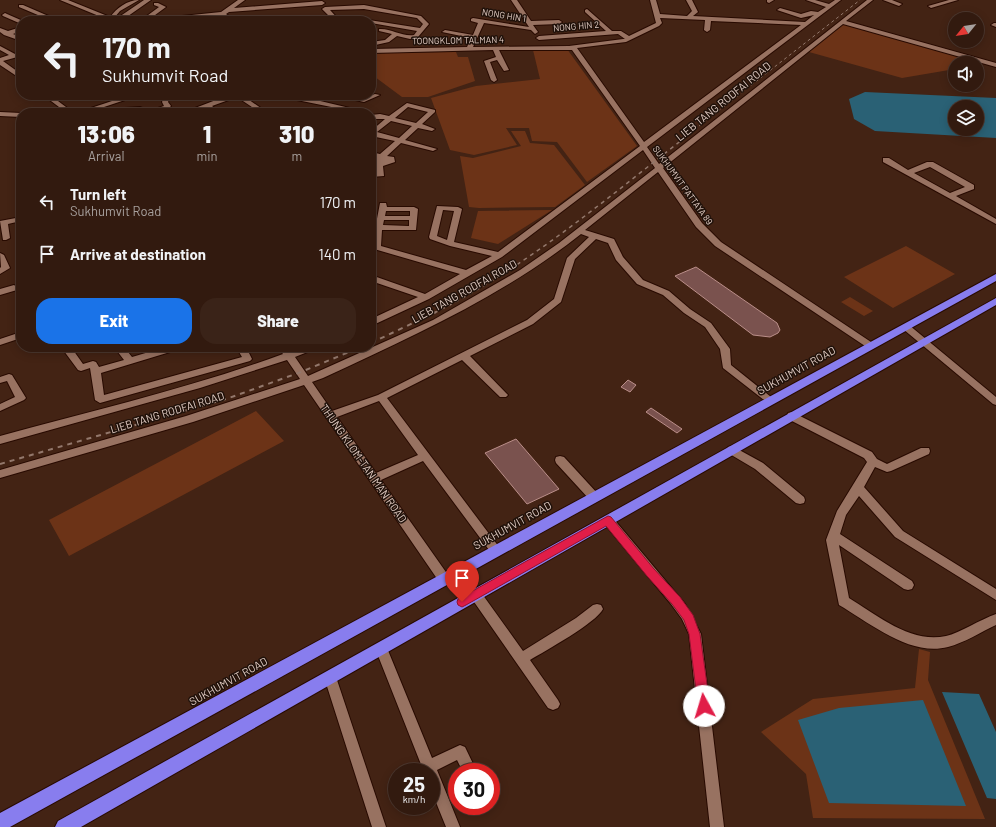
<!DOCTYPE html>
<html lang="en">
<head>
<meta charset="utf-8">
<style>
	:root { --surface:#321a0f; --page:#3a2318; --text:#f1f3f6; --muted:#a8a19e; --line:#4d382f; --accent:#1a73e8 }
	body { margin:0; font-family:Barlow,sans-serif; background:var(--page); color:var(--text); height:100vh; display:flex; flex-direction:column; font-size:15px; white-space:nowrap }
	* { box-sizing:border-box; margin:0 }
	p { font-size:13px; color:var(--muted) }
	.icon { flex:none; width:22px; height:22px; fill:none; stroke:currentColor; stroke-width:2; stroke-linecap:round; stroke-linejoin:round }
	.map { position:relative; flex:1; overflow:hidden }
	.panel { position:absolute; left:16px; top:108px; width:360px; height:244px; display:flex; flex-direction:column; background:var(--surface); border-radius:16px; box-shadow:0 2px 10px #0003,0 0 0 1px var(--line) }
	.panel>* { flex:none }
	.top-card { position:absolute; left:16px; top:16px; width:360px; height:84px; border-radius:16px; box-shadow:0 2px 10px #0003,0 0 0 1px var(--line); background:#321a0f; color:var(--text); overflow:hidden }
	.needle { width:26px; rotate:240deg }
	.fabs { position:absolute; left:948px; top:12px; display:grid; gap:8px }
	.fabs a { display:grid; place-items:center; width:36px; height:36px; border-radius:50%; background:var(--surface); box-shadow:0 2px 10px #0003,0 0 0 1px var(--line); font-size:20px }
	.speed { position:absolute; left:388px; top:763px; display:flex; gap:8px; font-size:20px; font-weight:700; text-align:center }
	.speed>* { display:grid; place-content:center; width:52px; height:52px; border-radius:50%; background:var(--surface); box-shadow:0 2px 10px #0003,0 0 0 1px var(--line); line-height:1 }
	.speed small { font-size:10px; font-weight:400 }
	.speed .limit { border:6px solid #d22; background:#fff; color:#111 }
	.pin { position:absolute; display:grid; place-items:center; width:34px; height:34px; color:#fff; margin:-41px -17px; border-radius:50% 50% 50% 0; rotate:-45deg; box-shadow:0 0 4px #0007 }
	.pin .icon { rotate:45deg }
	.me { position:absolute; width:44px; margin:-22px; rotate:354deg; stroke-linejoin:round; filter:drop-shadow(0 0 3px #0008) }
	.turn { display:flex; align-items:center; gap:14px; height:84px; padding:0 20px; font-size:18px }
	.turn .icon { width:52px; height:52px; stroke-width:2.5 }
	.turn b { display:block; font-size:28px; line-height:34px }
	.eta { display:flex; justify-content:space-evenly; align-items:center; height:68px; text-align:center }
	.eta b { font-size:24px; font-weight:800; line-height:28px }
	.action { display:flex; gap:8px; margin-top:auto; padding:8px 20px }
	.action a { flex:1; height:46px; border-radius:16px; background:var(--accent); color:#fff; font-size:16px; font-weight:800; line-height:46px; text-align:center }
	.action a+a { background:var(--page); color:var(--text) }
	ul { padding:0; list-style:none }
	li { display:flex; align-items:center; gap:12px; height:52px; padding:0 20px }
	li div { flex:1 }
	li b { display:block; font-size:15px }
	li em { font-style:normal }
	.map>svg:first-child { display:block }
	.green { fill:#6c3317 }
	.water { fill:#2a6175; fill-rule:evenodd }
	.building { fill:#7a524e; stroke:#bb8f8a }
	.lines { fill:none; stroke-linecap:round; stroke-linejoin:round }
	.minor-casing { stroke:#280a00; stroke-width:2 }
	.highway-casing { stroke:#280a00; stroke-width:2 }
	.minor { fill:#987261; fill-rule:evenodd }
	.highway { fill:#887dee; fill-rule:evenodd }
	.rail-far2 { stroke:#93786c; stroke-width:1; stroke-dasharray:3 3; stroke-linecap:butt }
	.rail-far1 { stroke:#93786c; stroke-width:1.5; stroke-dasharray:4 4; stroke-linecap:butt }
	.rail { stroke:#93786c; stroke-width:2; stroke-dasharray:5 5; stroke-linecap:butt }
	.route { fill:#e11d48; stroke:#92132f }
	.labels { text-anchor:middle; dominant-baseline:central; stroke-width:3; stroke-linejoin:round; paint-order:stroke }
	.far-street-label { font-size:9px; fill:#e2ccc3; stroke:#1f110a }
	.street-label { font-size:11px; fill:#e2ccc3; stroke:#1f110a }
</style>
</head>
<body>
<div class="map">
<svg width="996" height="827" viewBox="0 0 996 827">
	<rect width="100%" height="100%" fill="#432314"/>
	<!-- green -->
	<path class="green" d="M844,24l145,39 -12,2v-2h-22v6l-53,9 -93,-26z
		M567,49l70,97 -50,36 -30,-40 -25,-1 -3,-13h-23l11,17 -43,10 -24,-5 -19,-52 45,-12 64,-7 -7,-29z
		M456,52l2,5h10l7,24 -47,16h-26l-31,-23v-21z
		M511,131h14l5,12 24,2 31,40 -30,22 -76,1 -10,-1 -9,-51 13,2 48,-12z
		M552,210l-54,34 -27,-6 7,-27z
		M906,246l49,28 -62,34 -49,-31z
		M850,297l23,14 -9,5 -23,-14z
		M256,411l28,30 -215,115 -20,-36z
		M919,649l11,3 -2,28 57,139 -172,-1 -7,-44 -45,-42 52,-33 102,-11z"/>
	<!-- water -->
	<path class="water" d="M865,92l131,6v40l-121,-7 -21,-12 -5,-20zM955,107h22v22h-22z
		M942,692l37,2 17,38v67l-9,-1z
		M923,700l43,106 -137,-3 -31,-83 41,-12z"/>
	<!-- building -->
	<path class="building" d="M696,267l81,56 3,7 -2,3 -8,4 -17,-2 -78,-59z
		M628,380l8,5 -6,7 -9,-5z
		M651,408l31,21 -5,4 -31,-21z
		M516,439l43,50 -32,15 -42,-51z"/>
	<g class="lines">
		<!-- minor casing -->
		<g class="minor-casing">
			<path id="minor" d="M60,0h8l42,17c7,-9 17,-17 29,-17l-19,11 -6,7 2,1 28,-19h7l-30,21h-10z
				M238,0h7l-11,8 88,-7 3,2 -3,2 -93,7 -3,2 10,7h-7l-7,-5 -52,5h-20l3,-2 68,-7z
				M511,0h6l14,21 28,-1 3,2 -3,2 -26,1 5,7 -3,2 -4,-4 -47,-7 -11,24 96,-1 54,-7h2l-7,-5 -79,6 -3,-2 3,-2 67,-5 -21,-19v-2l2,-1 25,22h9l8,5 27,-13 -6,-23h6l4,14 27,2 5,-5 -6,-11h6l6,12 -5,4 112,6 9,-7 -13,3 -24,-8 3,-2 21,6 10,-3 7,1 8,-5 -20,-7h9l14,4 6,-4h6l-194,147 12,17 208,-164h6l-27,21 150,42v4l-153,-43 -180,144 39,55 19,19 153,102 2,2 -2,2h-6l-153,-102 -19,-19 -38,-55 -73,58 29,9 9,18 20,23 26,11 21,18 21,14 19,26 1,16 45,36 -5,3 -3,-1 -45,-35 -3,-19 -15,-22 -21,-14 -21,-18 -26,-11 -21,-24 -8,-17 -12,-4 -21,20 -14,43 -28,22 -63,32 36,37 2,2 -2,2h-6l-38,-37 -75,38 115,153 -2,3 -4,2 -4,-2 -69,-93 -42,19 67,95 2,4 -2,4 -4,1 -4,-1 -136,-198 -111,37 -193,56v-8l186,-54 114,-37 -13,-19 -87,28 -200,56v-8c95,-26 191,-48 283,-82l-5,-7h10l3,4 12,-4h14l-2,2 -20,8 13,19 125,-56 87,-50 39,-27 96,-75 -12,-18 -141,107 -73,42 -58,27v-7l47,-22 -47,-16v-6l54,19 35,-20 -86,-25 -2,-6 3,-14 -4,-2v-4l5,1 4,-21h6l1,4h27l4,2 -2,21h-34l-1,16 85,24 26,-14 -42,-10 -20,-7 -1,-2 8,-31 21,1 4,2 -8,33 44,10 142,-106 -68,-96h-73l10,20 -5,1 -7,-11 -7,2 7,18 -3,2 -3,-2 -7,-19 12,-4 -3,-7 -122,3v-4l96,-2 4,-9 -29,-6 3,-2 28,5 5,-12 -7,-2v-2l2,-1 56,9zM660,18l45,2 -1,10 3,2 3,-2 1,-9 90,4 -157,117 -67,-94 49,-6 33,-16 3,-3zM443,210l11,1 -7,29 -10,-4zM386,211h24v5h-25zM384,220h25v6l-26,-1zM581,234l8,3 -22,21 -13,41 -27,21 -149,75 -46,16 -20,-29 11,-4c90,-42 180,-82 258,-144zM379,401l39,54 -42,18 -39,-56z
				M767,0h7l-5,3 -2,-1z
				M883,0h9l10,4 -3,2z
				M949,0h9l-27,8 -3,-2z
				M154,3h4l8,4 -19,14h-7l19,-14 -5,-2z
				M19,5h4l37,16h-8l-33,-14z
				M364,5l57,11 8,8 -11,13 -8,2 -13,-3 -8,6 -18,4v-4l14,-2 7,-6 -13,-3v-2c12,-1 23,8 35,6l3,-4 -46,-8v-2h-3l1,-1 51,8 3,-4 -6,-6 -53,-9 -34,1 10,11h-6l-12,-12 3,-2z
				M5,13l2,1 16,7h-2v3l-2,-1 -16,-7 -1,-1z
				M994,23h2v4l-5,-2z
				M21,27v4l-8,3 8,3v4l-17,-6 -4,-3v-4l8,3z
				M0,46l15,8 6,-2v4l-18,5 18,13v5l-21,-14v-7l9,-3 -9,-5z
				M375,94l5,1 -16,7 -30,-7h13l16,3z
				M43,95h7l24,18h-7z
				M130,95h10l-54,18h-10z
				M165,95h6l-3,7 3,4c-5,6 -20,9 -27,7 -3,0 -4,-2 -7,-2 -5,0 -11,2 -15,-1l3,-2 15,-1 9,4 15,-5 -2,-4z
				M229,95h13l26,18h-7l-24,-16 -25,9 9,7h-7l-8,-5 -15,5h-9z
				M289,95h6l59,14 -3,2 -59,-12 -2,-1z
				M407,103l28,7v2l-13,12 13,5 -3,2 -14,-3 -13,12 32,9 -4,2 -32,-8 -14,13 7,1 1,5 -12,4 1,10 -13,1v-4l6,-1 -1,-14 -5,-2v-4l9,2 15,-13 -24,-5v-5l14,-12h-14v-4l9,-1 9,2zM408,107l20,5 -12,11 -21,-5zM391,121l21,5 -13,12 -22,-6z
				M0,112l21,1v4l-21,-1z
				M883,158h6l19,12 19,-8h6l41,23v4l-18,7 40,23v5l-113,-62zM930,167l35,20 -15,6 -36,-20z
				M18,165h3v6l-4,-2z
				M21,217v4l-13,3 2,14 -4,2h-3l-3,-19z
				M0,253l4,2 6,13 -10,6v-6l1,-1z
				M14,285l4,3 -1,2 -17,5v-6z
				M906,324l3,1 87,72v8l-3,-1 -90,-75 -2,-2 2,-2z
				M21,332v6l-21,7v-6z
				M61,347h10l12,17 10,-3 3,1 3,5 25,-7 -10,-13h10l8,10 34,-10h16l-2,2 -79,24 3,22 138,-38 -6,-10h10l6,12 -2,2 -150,42 -5,-3 -5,-32 -9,3 -3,-1z
				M9,374l3,1 14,23 -2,2 -24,11v-7l15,-7 -8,-16 -7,2v-6z
				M792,412l80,40 5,7 10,5 34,-16h8l1,3 -1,3 -38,17 -4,1 -12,-5 -11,20 39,44 93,58v11l-101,-63 -36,-41 -13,19 -6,19 72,47 2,4 -2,4 -4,1 -4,-1 -65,-44 10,53c28,17 62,46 97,38 14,-3 35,-17 50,-22v11c-15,7 -32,18 -48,22 -38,10 -78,-24 -109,-42l-13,-65 11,-29 30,-49 -3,-4 -76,-39 -1,-3 1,-3z
				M732,446l31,17 41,34 1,3 -1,3 -4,1 -4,-1 -41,-34 -27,-16 -1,-3 1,-3z
				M560,456l4,1 34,37 1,3 -1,3 -4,1 -4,-1 -34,-37 -1,-3 1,-3z
				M608,516l4,1 73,87 16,30 23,193h-14l-21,-193 -7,-15 -11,-15 -67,-81 -2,-3 2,-3z
				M476,590l4,1 43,60 53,-33 17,-13 4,-1 4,1 2,4c-7,14 -58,42 -73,51l28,40 2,4 -2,4 -5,2 -5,-2 -76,-109 -2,-4 2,-4z
				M381,642l4,2 2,4 45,110 28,-13 5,2 12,25h-14l-6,-12 -20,10 23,57h-14l-15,-37v-18h-7l-49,-124 2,-4z
				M330,671l5,2 1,4 50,150h-14l-48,-150 1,-4z"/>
		</g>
		<!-- highway casing -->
		<g class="highway-casing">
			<path id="highway" d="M996,274v7l-986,546h-10v-14z
				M996,298v7l-915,522h-26l3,-6z"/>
		</g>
		<!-- minor -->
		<use href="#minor" class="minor"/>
		<!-- highway -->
		<use href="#highway" class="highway"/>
		<!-- rail-far2 -->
		<path class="rail-far2" d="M685,137l175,-137"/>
		<!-- rail-far1 -->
		<path class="rail-far1" d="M434,313c93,-46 172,-114 253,-177"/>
		<!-- rail -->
		<path class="rail" d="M371,343l65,-31
			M0,464l229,-66 72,-26 60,-25"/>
	</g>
	<!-- route -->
	<path class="route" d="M608,516l3,1 43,52 26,28 13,18 7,19 10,72 -2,4 -4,2 -5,-2 -1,-4 -9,-72 -5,-14 -12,-16 -25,-28 -41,-50 -140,79 -4,2 -4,-2 -1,-3 1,-3z"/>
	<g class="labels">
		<!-- far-street labels -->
		<g class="far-street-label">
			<text transform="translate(504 15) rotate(9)">NONG HIN 1</text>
			<text transform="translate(576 26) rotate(-5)">NONG HIN 2</text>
			<text transform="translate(458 40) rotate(-1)">TOONGKLOM TALMAN 4</text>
			<text transform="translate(683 185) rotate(54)">SUKHUMVIT PATTAYA 89</text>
		</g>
		<!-- street labels -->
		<g class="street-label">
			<text transform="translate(723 101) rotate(-39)">LIEB TANG RODFAI ROAD</text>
			<text transform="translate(464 291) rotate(-29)">LIEB TANG RODFAI ROAD</text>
			<text transform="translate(796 370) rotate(-29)">SUKHUMVIT ROAD</text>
			<text transform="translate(167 412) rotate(-17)">LIEB TANG RODFAI ROAD</text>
			<text transform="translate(364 463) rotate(55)">THUNG KLOM-TAN MAN ROAD</text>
			<text transform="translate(512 525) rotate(-29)">SUKHUMVIT ROAD</text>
			<text transform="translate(228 681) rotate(-29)">SUKHUMVIT ROAD</text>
		</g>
	</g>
</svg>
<div class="fabs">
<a><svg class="needle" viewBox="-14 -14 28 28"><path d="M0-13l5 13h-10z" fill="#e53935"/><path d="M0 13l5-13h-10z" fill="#a8a19e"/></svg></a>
<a><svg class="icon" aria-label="sound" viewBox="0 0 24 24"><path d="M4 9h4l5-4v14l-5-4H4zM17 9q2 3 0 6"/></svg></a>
<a><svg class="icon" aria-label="layers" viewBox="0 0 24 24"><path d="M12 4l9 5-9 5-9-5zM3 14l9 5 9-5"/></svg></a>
</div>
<div class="speed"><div>25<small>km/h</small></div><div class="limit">30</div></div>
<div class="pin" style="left:462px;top:602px;background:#d93025"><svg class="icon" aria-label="arrive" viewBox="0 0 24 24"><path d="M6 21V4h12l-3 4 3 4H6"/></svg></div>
<svg class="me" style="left:704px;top:706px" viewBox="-20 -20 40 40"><circle r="19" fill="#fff"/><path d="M0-13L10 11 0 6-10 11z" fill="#e11d48"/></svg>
<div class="top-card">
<div class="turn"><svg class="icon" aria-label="left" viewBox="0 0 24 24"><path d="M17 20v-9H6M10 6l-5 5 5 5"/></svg><div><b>170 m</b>Sukhumvit Road</div></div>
</div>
<section class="panel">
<div class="eta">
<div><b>13:06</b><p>Arrival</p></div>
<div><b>1</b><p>min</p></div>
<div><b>310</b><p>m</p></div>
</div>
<ul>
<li><svg class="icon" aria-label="left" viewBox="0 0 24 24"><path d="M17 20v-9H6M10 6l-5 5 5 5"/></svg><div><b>Turn left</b><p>Sukhumvit Road</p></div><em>170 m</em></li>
<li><svg class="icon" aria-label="arrive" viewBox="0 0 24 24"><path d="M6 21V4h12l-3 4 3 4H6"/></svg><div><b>Arrive at destination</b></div><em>140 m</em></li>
</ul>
<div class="action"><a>Exit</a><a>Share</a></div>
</section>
</div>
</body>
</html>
